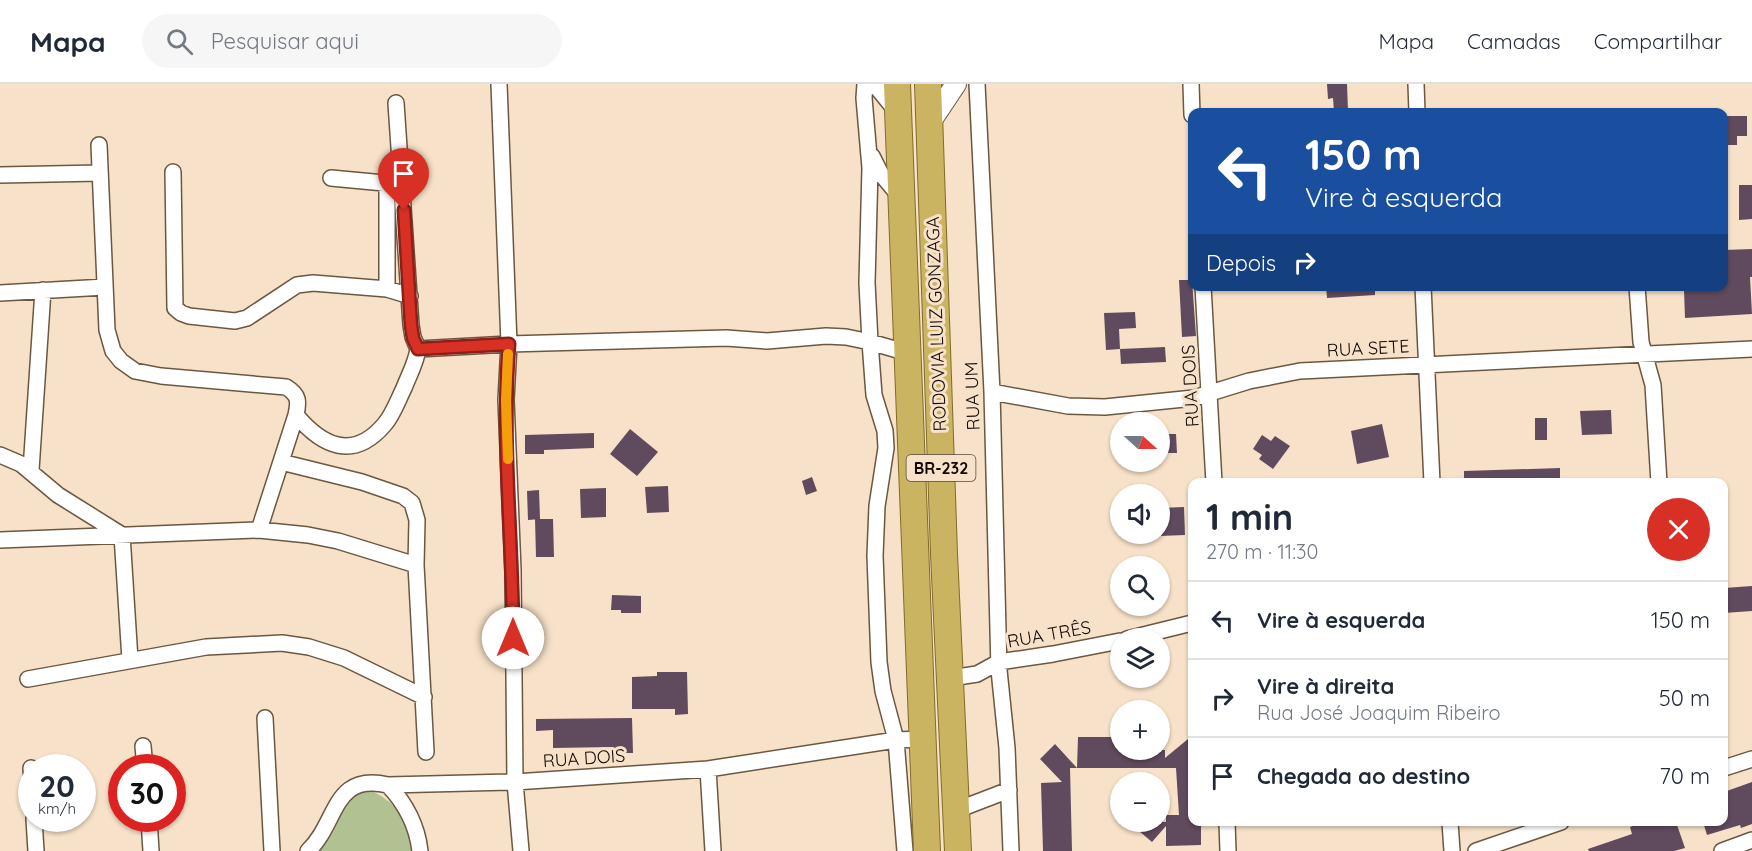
<!DOCTYPE html>
<html lang="pt">
<head>
<meta charset="utf-8">
<style>
	:root { --surface:#fff; --page:#f6f6f7; --text:#1f2937; --muted:#747a83; --line:#e0e1e3 }
	body { margin:0; font-family:Quicksand,sans-serif; background:var(--page); color:var(--text); height:100vh; display:flex; flex-direction:column; font-size:22px; white-space:nowrap }
	* { box-sizing:border-box; margin:0 }
	p { font-size:20px; color:var(--muted) }
	.icon { flex:none; width:33px; height:33px; fill:none; stroke:currentColor; stroke-width:2; stroke-linecap:round; stroke-linejoin:round }
	.map { position:relative; flex:1; overflow:hidden }
	.sheet { position:absolute; left:1188px; top:394px; width:540px; height:348px; display:flex; flex-direction:column; background:var(--surface); border-radius:12px; box-shadow:0 2px 4px #0004 }
	.sheet>* { flex:none }
	.hud { position:absolute; left:1188px; top:24px; width:540px; height:183px; border-radius:12px; box-shadow:0 2px 4px #0004; background:#1a4fa0; color:#fff; overflow:hidden }
	.needle { width:39px; rotate:111deg }
	.controls { position:absolute; left:1110px; top:328px; display:grid; gap:12px }
	.controls a { display:grid; place-items:center; width:60px; height:60px; border-radius:50%; background:var(--surface); box-shadow:0 2px 4px #0004; font-size:30px }
	.speed { position:absolute; left:18px; top:670px; display:flex; gap:12px; font-size:30px; font-weight:700; text-align:center }
	.speed>* { display:grid; place-content:center; width:78px; height:78px; border-radius:50%; background:var(--surface); box-shadow:0 2px 4px #0004; line-height:1 }
	.speed small { font-size:15px; font-weight:400 }
	.speed .limit { border:9px solid #d22; background:#fff; color:#111 }
	.pin { position:absolute; display:grid; place-items:center; width:51px; height:51px; color:#fff; margin:-62px -26px; border-radius:50% 50% 50% 0; rotate:-45deg; box-shadow:0 0 6px #0007 }
	.pin .icon { rotate:45deg }
	.me { position:absolute; width:66px; margin:-33px; rotate:0deg; stroke-linejoin:round; filter:drop-shadow(0 0 4px #0008) }
	.turn { display:flex; align-items:center; gap:21px; height:126px; padding:0 18px; font-size:27px }
	.turn .icon { width:78px; height:78px; stroke-width:2.5 }
	.turn b { display:block; font-size:42px; line-height:51px }
	.then { display:flex; align-items:center; height:57px; padding:0 18px; background:#0003; gap:12px; font-size:22px }
	.round { display:grid; place-items:center; flex:none; width:63px; height:63px; border-radius:32px; background:var(--page) }
	.headline { display:flex; align-items:center; justify-content:space-between; height:102px; padding:0 18px }
	h1 { font-size:36px; font-weight:700; line-height:45px }
	ul { padding:0; list-style:none }
	li { display:flex; align-items:center; gap:18px; height:78px; padding:0 18px; border-top:2px solid var(--line) }
	li div { flex:1 }
	li b { display:block; font-size:22px }
	li em { font-style:normal }
	header { display:flex; align-items:center; gap:36px; box-sizing:border-box; height:84px; padding:0 30px; background:var(--surface); border-bottom:2px solid var(--line) }
	header strong { font-size:28px }
	nav { display:flex; gap:33px; margin-inline-start:auto; font-size:21px }
	.search { width:420px; height:54px; background:var(--page); display:flex; align-items:center; gap:15px; box-sizing:border-box; padding:0 21px; border-radius:33px; color:var(--muted); font-size:22px }
	.map>svg:first-child { display:block }
	.green { fill:#b1c191 }
	.building { fill:#604a5d }
	.lines { fill:none; stroke-linecap:round; stroke-linejoin:round }
	.minor-casing { stroke:#6a5842; stroke-width:18 }
	.tertiary-casing { stroke:#6a5842; stroke-width:22 }
	.trunk-casing { stroke:#816c27; stroke-width:28 }
	.minor { stroke:#fff; stroke-width:15 }
	.tertiary { stroke:#fff; stroke-width:20 }
	.trunk { stroke:#cab462; stroke-width:26 }
	.route-casing { stroke:#8d1f18; stroke-width:15 }
	.route { stroke:#d93025; stroke-width:10 }
	.slow { stroke:#f59e0b; stroke-width:10 }
	.labels { text-anchor:middle; dominant-baseline:central; stroke-width:6; stroke-linejoin:round; paint-order:stroke }
	.shield { fill:#f7e1c8; stroke:#564a3f; stroke-width:1.5 }
	.shield-label { font-size:16px; font-weight:bold; fill:#110a04 }
	.street-label { font-size:18px; fill:#110a04; stroke:#f7e1c8 }
</style>
</head>
<body>
<header>
<strong>Mapa</strong>
<div class="search"><svg class="icon" aria-label="search" viewBox="0 0 24 24"><circle cx="10" cy="10" r="6"/><path d="M15 15l6 6"/></svg>Pesquisar aqui</div>
<nav><a>Mapa</a><a>Camadas</a><a>Compartilhar</a></nav>
</header>
<div class="map">
<svg width="1752" height="767" viewBox="0 0 1752 767">
	<rect width="100%" height="100%" fill="#f7e1c8"/>
	<!-- green -->
	<path class="green" d="M372,707c28,14 36,30 41,60h-95l11,-16 8,-20 18,-22z"/>
	<!-- building -->
	<path class="building" d="M1327,0h20l1,27 -14,1 -1,-14 -5,1z
		M1724,32h23v20h-10v9h-13z
		M1739,101h13v34l-13,1z
		M1752,165v28h-2l2,37 -67,4 -1,-28h9v-4h31v-36z
		M1179,196h13l4,56 -14,1z
		M1326,202h49v9l-48,3z
		M1135,228l1,16 -17,1 1,20 45,-2 1,15 -45,2 -1,-15 -14,1 -2,-37z
		M1611,326l1,24 -30,1 -2,-24z
		M1535,334h12v22h-12z
		M1382,340l7,33 -32,7 -6,-33z
		M630,345l28,23 -21,24 -27,-22z
		M594,349v15l-50,2v4h-19v-19z
		M1164,350h12l1,19h-17v-16h4z
		M1262,351l9,6 4,-5 15,10 -17,23 -14,-10 3,-4 -9,-6z
		M1560,384v15h-96v-12z
		M812,393l5,14 -11,4 -4,-14z
		M668,402l1,26 -22,1 -2,-26z
		M606,404v29l-25,1 -1,-29z
		M539,406l1,29 -12,1 -1,-29z
		M1184,423l1,28 -25,1v-28z
		M535,435h18l1,38h-18z
		M1752,502v25l-28,2v-25z
		M612,511l29,1v17h-20v-3h-10z
		M657,588h30l1,42 -13,1v-6h-43v-32l25,-1z
		M632,634l1,35h-20v-6l-60,1v-18l-17,1v-12z
		M1078,653h42v13h45v8l23,-19 4,6v77h9v23l-35,1v-20l-14,16 -13,-11 8,-9h19v-7h13l-3,-47h-106l2,83h-29l-2,-68 21,-1 -22,-23 15,-15 22,24z
		M1752,698v42l-11,4 -1,-3 -33,10 -4,-13h21v-30z
		M1644,738l1,3 9,-3h22l9,26 -11,3h-85l-1,-2 44,-15 -2,-7z"/>
	<g class="lines">
		<!-- minor casing -->
		<g class="minor-casing">
			<path id="minor" d="M499,0l10,260 -3,56 7,170 2,212 6,69
				M865,0l-1,14 6,70 -3,115 3,59 4,53 11,36 1,17 -9,58 -2,50 4,106 4,29 13,49 9,111
				M874,0l23,28
				M977,0l15,308 7,278 8,78 4,103
				M1191,0l1,31
				M1416,0l1,28
				M396,19l15,222 2,12 5,12
				M99,61l8,185 6,21 8,10 14,10 26,5 125,11c13,8 13,14 10,28l-37,115
				M872,72l9,18 20,24
				M173,88l2,136 6,5 8,3 46,5 12,-3 50,-33 16,-2 74,6 23,7
				M0,91l100,-2
				M331,94l53,5 3,6v100
				M1203,202l11,197
				M1423,202l9,197
				M1637,202l4,56 12,43 6,98
				M0,209l105,-6
				M992,308l76,14 37,1 89,-9 55,-17 51,-10 452,-22
				M296,331c26,31 57,46 88,10 9,-10 14,-25 20,-37 5,-13 12,-25 14,-39l91,-5 217,-6 41,3 59,-5 20,1 24,5 38,11
				M0,371l21,9 37,31 64,40 8,125
				M281,378l81,20 41,14 9,7 5,17 -1,45 10,187
				M31,386l12,-180
				M0,456l259,-10 49,5 30,6 78,24
				M1127,555l65,-16
				M951,594l26,-4 22,-12 54,-8 67,-13
				M28,595l178,-32 76,-4 27,4 35,11 80,39
				M265,634l7,133
				M143,662l2,22
				M31,684l1,13
				M1724,684l28,-9
				M708,685l5,82
				M388,701c18,19 29,40 32,66
				M957,726l52,-20
				M34,735l2,32
				M149,735l2,32
				M1227,738l1,29
				M1450,738l2,29
				M308,767c30,-28 24,-79 80,-66l127,-3 193,-13 188,-29 27,-1
				M1476,767l85,-29
				M1722,767l30,-11"/>
		</g>
		<!-- tertiary casing -->
		<g class="tertiary-casing">
			<path id="tertiary" d="M930,39l26,-39"/>
		</g>
		<!-- trunk casing -->
		<g class="trunk-casing">
			<path id="trunk" d="M897,0l30,767
				M928,0l16,470 14,297"/>
		</g>
		<!-- minor -->
		<use href="#minor" class="minor"/>
		<!-- tertiary -->
		<use href="#tertiary" class="tertiary"/>
		<!-- trunk -->
		<use href="#trunk" class="trunk"/>
	</g>
	<g class="lines">
		<!-- route casing -->
		<g class="route-casing">
			<path id="route" d="M404,126l7,115 2,13 5,11 91,-5c-8,97 4,197 4,294"/>
		</g>
		<!-- route -->
		<use href="#route" class="route"/>
		<!-- slow -->
		<path class="slow" d="M508,375l-2,-59 2,-46"/>
	</g>
	<g class="labels">
		<!-- shield labels -->
		<rect class="shield" x="906.5" y="371" width="69" height="26" rx="4.5"/>
		<g class="shield-label">
			<text x="941" y="384">BR-232</text>
		</g>
		<!-- street labels -->
		<g class="street-label">
			<text transform="translate(936 240) rotate(-92)">RODOVIA LUIZ GONZAGA</text>
			<text transform="translate(1368 264) rotate(-3)">RUA SETE</text>
			<text transform="translate(1190 302) rotate(-93)">RUA DOIS</text>
			<text transform="translate(972 312) rotate(-92)">RUA UM</text>
			<text transform="translate(1049 550) rotate(-10)">RUA TRÊS</text>
			<text transform="translate(584 674) rotate(-4)">RUA DOIS</text>
		</g>
	</g>
</svg>
<div class="controls">
<a><svg class="needle" viewBox="-14 -14 28 28"><path d="M0-13l5 13h-10z" fill="#e53935"/><path d="M0 13l5-13h-10z" fill="#747a83"/></svg></a>
<a><svg class="icon" aria-label="sound" viewBox="0 0 24 24"><path d="M4 9h4l5-4v14l-5-4H4zM17 9q2 3 0 6"/></svg></a>
<a><svg class="icon" aria-label="search" viewBox="0 0 24 24"><circle cx="10" cy="10" r="6"/><path d="M15 15l6 6"/></svg></a>
<a><svg class="icon" aria-label="layers" viewBox="0 0 24 24"><path d="M12 4l9 5-9 5-9-5zM3 14l9 5 9-5"/></svg></a>
<a>+</a>
<a>−</a>
</div>
<div class="speed"><div>20<small>km/h</small></div><div class="limit">30</div></div>
<div class="pin" style="left:404px;top:126px;background:#d93025"><svg class="icon" aria-label="arrive" viewBox="0 0 24 24"><path d="M6 21V4h12l-3 4 3 4H6"/></svg></div>
<svg class="me" style="left:513px;top:554px" viewBox="-20 -20 40 40"><circle r="19" fill="#fff"/><path d="M0-13L10 11 0 6-10 11z" fill="#d93025"/></svg>
<div class="hud">
<div class="turn"><svg class="icon" aria-label="left" viewBox="0 0 24 24"><path d="M17 20v-9H6M10 6l-5 5 5 5"/></svg><div><b>150 m</b>Vire à esquerda</div></div>
<div class="then">Depois<svg class="icon" aria-label="right" viewBox="0 0 24 24"><path d="M7 20v-9h11M14 6l5 5-5 5"/></svg></div>
</div>
<section class="sheet">
<div class="headline"><div><h1>1 min</h1><p>270 m · 11:30</p></div><a class="round" style="background:#d93025;color:#fff"><svg class="icon" aria-label="close" viewBox="0 0 24 24"><path d="M6 6l12 12M18 6L6 18"/></svg></a></div>
<ul>
<li><svg class="icon" aria-label="left" viewBox="0 0 24 24"><path d="M17 20v-9H6M10 6l-5 5 5 5"/></svg><div><b>Vire à esquerda</b></div><em>150 m</em></li>
<li><svg class="icon" aria-label="right" viewBox="0 0 24 24"><path d="M7 20v-9h11M14 6l5 5-5 5"/></svg><div><b>Vire à direita</b><p>Rua José Joaquim Ribeiro</p></div><em>50 m</em></li>
<li><svg class="icon" aria-label="arrive" viewBox="0 0 24 24"><path d="M6 21V4h12l-3 4 3 4H6"/></svg><div><b>Chegada ao destino</b></div><em>70 m</em></li>
</ul>
</section>
</div>
</body>
</html>
